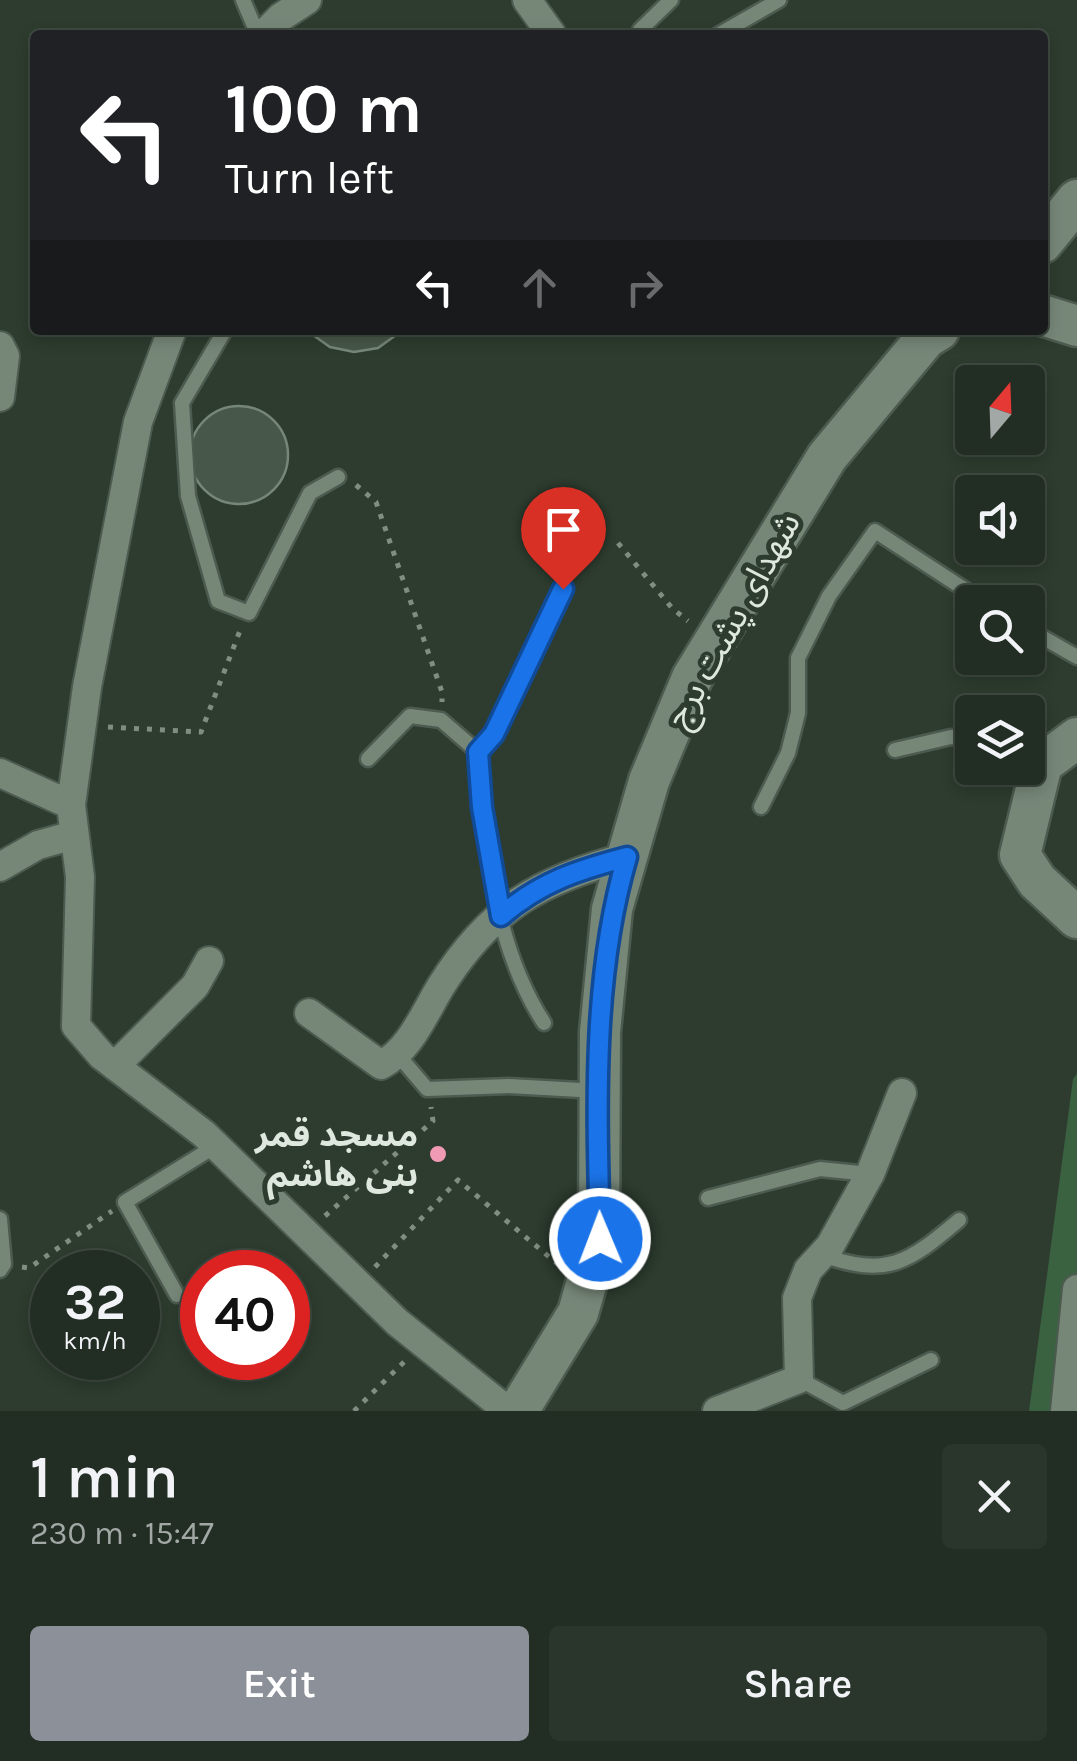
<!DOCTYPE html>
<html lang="en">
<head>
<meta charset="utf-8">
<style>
	:root { --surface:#222d23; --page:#2a352b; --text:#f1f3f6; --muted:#a2a8a6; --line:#3f4941; --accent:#8c9099 }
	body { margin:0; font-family:Karla,"Noto Sans Arabic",sans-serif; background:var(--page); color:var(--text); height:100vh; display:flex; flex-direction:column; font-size:38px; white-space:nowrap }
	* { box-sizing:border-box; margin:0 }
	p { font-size:32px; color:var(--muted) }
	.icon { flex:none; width:55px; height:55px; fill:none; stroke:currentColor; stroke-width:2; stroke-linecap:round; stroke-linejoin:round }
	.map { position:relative; height:1411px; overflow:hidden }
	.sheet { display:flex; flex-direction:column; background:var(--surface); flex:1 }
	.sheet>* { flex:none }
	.top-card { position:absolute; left:30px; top:30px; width:1018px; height:305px; border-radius:10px; box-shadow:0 5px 15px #0003,0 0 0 2px var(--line); background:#202124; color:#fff; overflow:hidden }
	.needle { width:65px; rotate:19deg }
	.fabs { position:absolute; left:955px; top:365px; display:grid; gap:20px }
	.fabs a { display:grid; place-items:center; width:90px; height:90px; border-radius:10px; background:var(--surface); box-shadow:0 5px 15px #0003,0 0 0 2px var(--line); font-size:50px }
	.speed { position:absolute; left:30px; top:1250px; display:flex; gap:20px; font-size:50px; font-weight:700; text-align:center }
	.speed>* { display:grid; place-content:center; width:130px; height:130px; border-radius:50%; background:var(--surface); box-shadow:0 5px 15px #0003,0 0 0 2px var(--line); line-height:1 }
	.speed small { font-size:25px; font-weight:400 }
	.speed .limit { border:15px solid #d22; background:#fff; color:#111 }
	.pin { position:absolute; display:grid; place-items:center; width:85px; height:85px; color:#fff; margin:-102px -42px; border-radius:50% 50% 50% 0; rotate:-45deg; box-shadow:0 0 10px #0007 }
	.pin .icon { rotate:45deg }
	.me { position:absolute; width:110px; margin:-55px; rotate:359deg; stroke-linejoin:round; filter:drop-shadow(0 0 8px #0008) }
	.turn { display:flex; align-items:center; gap:35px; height:210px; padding:0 30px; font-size:45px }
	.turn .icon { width:130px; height:130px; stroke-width:2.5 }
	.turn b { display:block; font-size:70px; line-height:85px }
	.lanes { display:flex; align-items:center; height:95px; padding:0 30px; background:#0003; justify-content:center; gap:50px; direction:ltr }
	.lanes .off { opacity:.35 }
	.round { display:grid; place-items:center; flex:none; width:105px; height:105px; border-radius:10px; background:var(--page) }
	.head { display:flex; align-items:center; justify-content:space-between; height:170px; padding:0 30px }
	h1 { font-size:60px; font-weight:600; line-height:75px }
	.primary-button { display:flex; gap:20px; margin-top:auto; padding:20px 30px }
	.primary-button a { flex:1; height:115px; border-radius:10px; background:var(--accent); color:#fff; font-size:40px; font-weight:600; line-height:115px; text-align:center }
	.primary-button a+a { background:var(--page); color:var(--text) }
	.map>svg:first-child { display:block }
	.green { fill:#3a6241 }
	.building { fill:#475749; stroke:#768778; stroke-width:2.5 }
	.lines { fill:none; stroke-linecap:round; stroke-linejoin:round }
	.lane-casing { stroke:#4d5a4f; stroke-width:19 }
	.street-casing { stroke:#4d5a4f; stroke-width:32 }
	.secondary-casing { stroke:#4d5a4f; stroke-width:45 }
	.path { stroke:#818d82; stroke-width:5; stroke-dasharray:5 8; stroke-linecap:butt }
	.lane { stroke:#768778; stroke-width:14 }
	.street { stroke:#768778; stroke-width:28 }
	.secondary { stroke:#768778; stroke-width:40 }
	.route-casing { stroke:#114b97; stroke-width:25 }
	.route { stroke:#1a73e8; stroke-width:18 }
	.poi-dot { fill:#f09ab6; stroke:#2d3c2f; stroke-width:4 }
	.labels { text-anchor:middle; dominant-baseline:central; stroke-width:10; stroke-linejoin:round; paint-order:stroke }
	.street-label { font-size:35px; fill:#dee8df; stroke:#2d3c2f }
	.poi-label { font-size:35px; font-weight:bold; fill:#dee8df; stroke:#2d3c2f; text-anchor:end }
</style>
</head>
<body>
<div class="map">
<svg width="1077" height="1411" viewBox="0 0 1077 1411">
	<rect width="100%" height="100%" fill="#2d3c2f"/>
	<!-- green -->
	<path class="green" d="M1077,1074v337h-48l44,-332z"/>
	<!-- building -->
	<path class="building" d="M306,330h97l-25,18 -24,4 -24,-5z
		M190 455a49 49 0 1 1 98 0a49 49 0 1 1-98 0Z"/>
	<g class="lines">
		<!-- lane casing -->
		<g class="lane-casing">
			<path id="lane" d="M243,0l15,35
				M645,35l-5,-5 31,-30
				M718,35l61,-35
				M225,330l-43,73 6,93 30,105 31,12 61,-120 28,-16
				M1028,629l49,28
				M895,750l56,-13 21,1
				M478,752l16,-18 69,-145
				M368,759l42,-43 31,4 37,32c6,90 16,194 66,271
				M761,807l27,-54 10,-40v-55l31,-62 46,-65 109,71
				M399,1056l28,33 82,-3 89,5
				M708,1198l112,-29 49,5
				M0,1219l4,45 -4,6
				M822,1255c66,23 86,8 137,-35
				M177,1295l-52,-93 92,-57
				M799,1379l44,24 88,-43"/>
		</g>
		<!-- street casing -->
		<g class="street-casing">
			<path id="street" d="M527,0l25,35
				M263,35l18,-18 26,-17
				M172,330l-34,92 -51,265 -16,118 9,72 -4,149 26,30 102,78 193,188 111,89
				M0,346l5,10 -5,41
				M0,773l71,32
				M0,867l38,-22 36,-10
				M309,1013l72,52c29,-15 43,-51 60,-79 49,-78 100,-107 186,-129
				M115,1066l80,-80 14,-25
				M717,1411l82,-32 -2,-81 11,-28 22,-24 40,-72 32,-81
				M1065,1411l12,-122"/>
		</g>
		<!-- secondary casing -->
		<g class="secondary-casing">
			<path id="secondary" d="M1042,243l35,-43
				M1042,315l35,11
				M1077,738l-35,26 -22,91 17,26 40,37
				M518,1411l60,-98 21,-74 1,-207 12,-123 37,-128 43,-103 135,-221 99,-119 13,-8"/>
		</g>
		<!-- path -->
		<path class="path" d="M356,485l20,17 66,190v10
			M618,543l54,65 16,13
			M108,727l93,5 40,-104
			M325,1216l108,-95 -2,-14
			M22,1267l7,1 83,-57
			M375,1267l83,-87 102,86
			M354,1411l53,-52"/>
		<!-- lane -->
		<use href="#lane" class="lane"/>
		<!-- street -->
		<use href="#street" class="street"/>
		<!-- secondary -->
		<use href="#secondary" class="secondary"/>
	</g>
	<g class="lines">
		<!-- route casing -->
		<g class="route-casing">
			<path id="route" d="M563,589l-69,145 -16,18 4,55 19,109c39,-34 77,-46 126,-59 -36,122 -30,256 -27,382"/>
		</g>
		<!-- route -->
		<use href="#route" class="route"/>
	</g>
	<!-- markers -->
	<circle class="poi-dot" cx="438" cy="1154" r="10"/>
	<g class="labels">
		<!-- street labels -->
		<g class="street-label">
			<text transform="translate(733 620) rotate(-61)">شهدای پشت برج</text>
		</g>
		<!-- poi labels -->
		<g class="poi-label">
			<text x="418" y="1134">مسجد قمر<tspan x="418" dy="40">بنی هاشم</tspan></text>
		</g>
	</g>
</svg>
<div class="fabs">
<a><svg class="needle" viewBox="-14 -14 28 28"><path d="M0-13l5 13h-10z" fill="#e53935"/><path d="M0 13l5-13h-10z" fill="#a2a8a6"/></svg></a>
<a><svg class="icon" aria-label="sound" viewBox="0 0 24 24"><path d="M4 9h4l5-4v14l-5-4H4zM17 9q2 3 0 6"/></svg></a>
<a><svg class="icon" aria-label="search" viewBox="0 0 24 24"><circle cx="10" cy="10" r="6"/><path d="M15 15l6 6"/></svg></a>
<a><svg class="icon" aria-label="layers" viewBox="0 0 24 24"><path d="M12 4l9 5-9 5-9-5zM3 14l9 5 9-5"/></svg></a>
</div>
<div class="speed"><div>32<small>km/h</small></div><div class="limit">40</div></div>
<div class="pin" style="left:563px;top:589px;background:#d93025"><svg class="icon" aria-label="arrive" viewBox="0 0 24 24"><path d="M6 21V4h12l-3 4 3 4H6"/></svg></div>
<svg class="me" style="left:600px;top:1239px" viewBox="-20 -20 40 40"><circle r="17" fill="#1a73e8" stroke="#fff" stroke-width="3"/><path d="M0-11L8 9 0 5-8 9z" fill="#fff"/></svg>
<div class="top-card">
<div class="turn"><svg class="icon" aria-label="left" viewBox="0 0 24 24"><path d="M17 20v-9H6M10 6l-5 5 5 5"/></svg><div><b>100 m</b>Turn left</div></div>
<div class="lanes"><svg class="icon" aria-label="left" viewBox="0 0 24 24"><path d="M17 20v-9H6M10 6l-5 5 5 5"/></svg><svg class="icon off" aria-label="ahead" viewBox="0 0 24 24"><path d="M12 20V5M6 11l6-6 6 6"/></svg><svg class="icon off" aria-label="right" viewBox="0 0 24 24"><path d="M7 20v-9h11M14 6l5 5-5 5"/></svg></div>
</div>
</div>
<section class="sheet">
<div class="head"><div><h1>1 min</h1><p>230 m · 15:47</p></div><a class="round"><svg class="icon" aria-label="close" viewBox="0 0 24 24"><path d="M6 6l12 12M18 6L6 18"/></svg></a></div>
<div class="primary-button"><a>Exit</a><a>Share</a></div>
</section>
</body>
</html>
